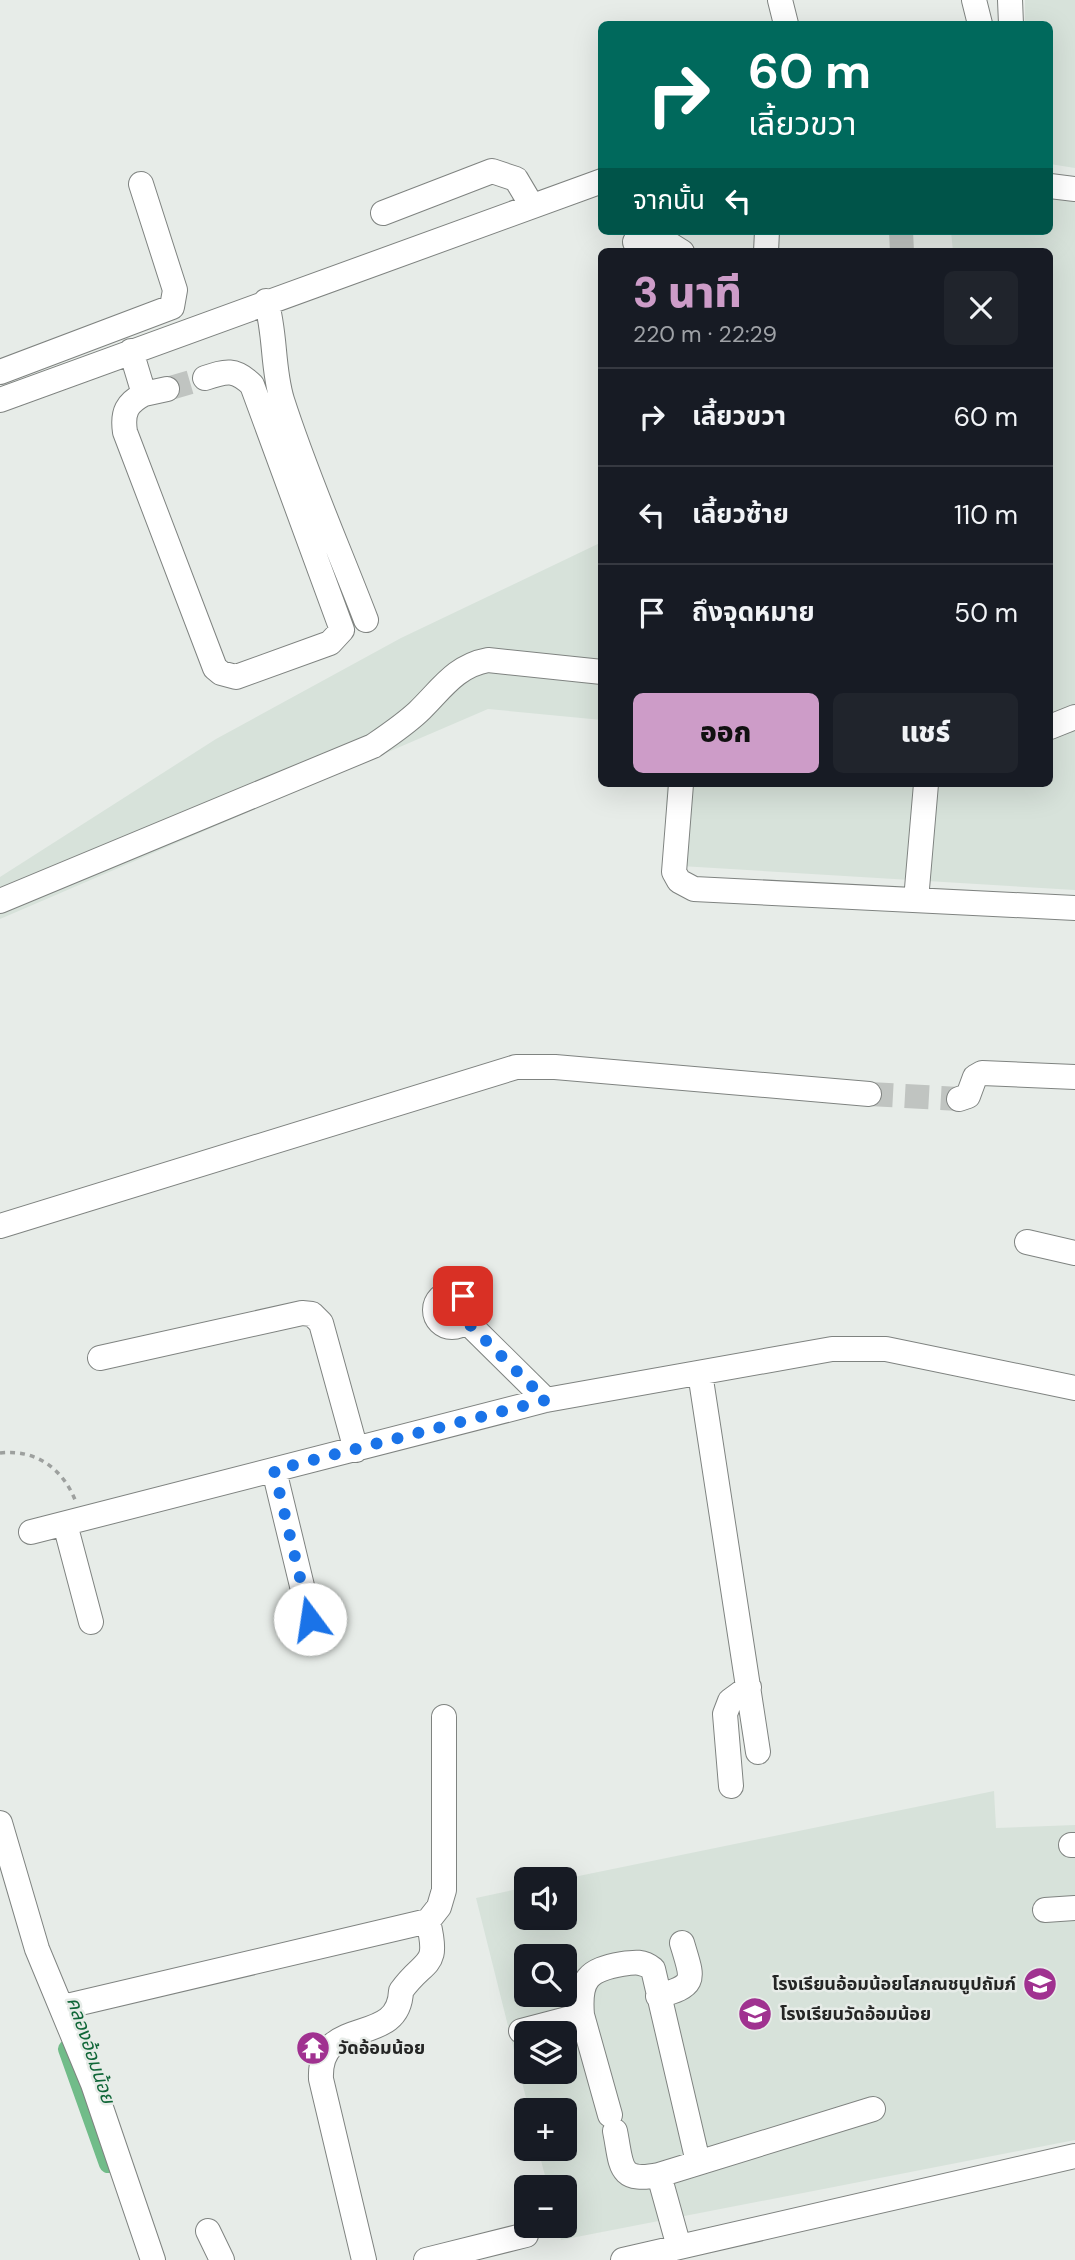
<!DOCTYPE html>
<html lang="th">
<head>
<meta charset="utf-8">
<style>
	:root { --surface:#171b24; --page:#20242c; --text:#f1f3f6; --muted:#9ea1a6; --line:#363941; --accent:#cd9cc8 }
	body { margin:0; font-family:"DM Sans","Noto Sans Thai",sans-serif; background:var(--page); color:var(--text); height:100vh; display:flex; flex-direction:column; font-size:26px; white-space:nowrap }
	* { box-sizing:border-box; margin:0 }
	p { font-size:23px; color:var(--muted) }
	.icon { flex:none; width:38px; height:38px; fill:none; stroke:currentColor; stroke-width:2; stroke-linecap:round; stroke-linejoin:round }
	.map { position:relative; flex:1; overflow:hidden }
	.drawer { position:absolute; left:598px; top:248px; width:455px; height:539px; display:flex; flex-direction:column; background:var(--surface); border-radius:10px; box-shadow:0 7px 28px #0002 }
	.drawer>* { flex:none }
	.guide { position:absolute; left:598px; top:21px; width:455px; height:214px; border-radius:10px; box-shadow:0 7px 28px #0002; background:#00695c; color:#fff; overflow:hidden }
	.fabs { position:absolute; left:514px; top:1867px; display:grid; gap:14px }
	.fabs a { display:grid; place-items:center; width:63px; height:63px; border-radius:10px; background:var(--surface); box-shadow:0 7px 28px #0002; font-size:35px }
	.pin { position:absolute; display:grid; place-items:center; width:60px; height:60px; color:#fff; margin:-30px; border-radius:14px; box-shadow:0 4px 10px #0006 }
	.me { position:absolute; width:77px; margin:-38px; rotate:346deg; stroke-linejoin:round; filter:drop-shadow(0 0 5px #0008) }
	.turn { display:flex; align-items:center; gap:24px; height:147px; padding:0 35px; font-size:32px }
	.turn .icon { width:91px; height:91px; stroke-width:2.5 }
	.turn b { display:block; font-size:49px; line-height:60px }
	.then { display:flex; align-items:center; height:66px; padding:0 35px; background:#0003; gap:14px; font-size:26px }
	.round { display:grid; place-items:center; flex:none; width:74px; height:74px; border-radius:10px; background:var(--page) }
	.overview { display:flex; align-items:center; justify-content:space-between; height:119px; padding:0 35px }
	h1 { font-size:42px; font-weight:800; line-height:52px; color:var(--accent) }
	.cta { display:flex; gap:14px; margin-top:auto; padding:14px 35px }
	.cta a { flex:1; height:80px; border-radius:10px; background:var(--accent); color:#111; font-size:28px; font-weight:800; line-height:80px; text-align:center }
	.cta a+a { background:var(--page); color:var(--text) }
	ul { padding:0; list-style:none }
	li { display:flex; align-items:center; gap:21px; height:98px; padding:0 35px; border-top:2px solid var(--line) }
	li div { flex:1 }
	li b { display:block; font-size:26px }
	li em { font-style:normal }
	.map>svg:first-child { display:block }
	.built { fill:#d7e2da; fill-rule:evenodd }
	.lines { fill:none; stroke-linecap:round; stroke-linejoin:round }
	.canal { stroke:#71bc89; stroke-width:18 }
	.minor-tunnel { stroke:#c0c4c1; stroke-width:24; stroke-dasharray:24 12; stroke-linecap:butt }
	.minor-casing { stroke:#7f8380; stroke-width:26 }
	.path { stroke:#9da09e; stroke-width:3.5; stroke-dasharray:5 5; stroke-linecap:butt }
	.minor { stroke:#fff; stroke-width:24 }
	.route { stroke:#1a73e8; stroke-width:12; stroke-dasharray:0 21.6 }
	.labels { text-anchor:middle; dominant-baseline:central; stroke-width:5; stroke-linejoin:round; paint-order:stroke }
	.poi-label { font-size:18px; font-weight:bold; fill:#242524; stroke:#e7ece8; text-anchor:start }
	.water-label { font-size:19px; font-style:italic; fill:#0f6637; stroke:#e7ece8 }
</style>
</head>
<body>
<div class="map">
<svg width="1075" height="2260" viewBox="0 0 1075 2260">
	<rect width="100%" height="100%" fill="#e7ece8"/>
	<!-- built -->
	<path class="built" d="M1025,0h50v168l-25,-4v-140h-25z
		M1050,190l25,4v696l-411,-25 3,-81h383v-532h-97l-2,-21h99z
		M602,542v178l-114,-11 -488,210v-42l216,-138 185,-101z
		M994,1791l2,37 79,-3v315l-514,100 -4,-14h8v-38l-17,-1 -10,-38h27v-39h-36l-53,-212 51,-11v31h38l-1,-39zM527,1956h38v39h-38zM527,2034h38v38h-38z"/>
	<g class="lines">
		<!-- canal -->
		<path class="canal" d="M67,2049l41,115"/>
		<!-- minor-tunnel -->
		<path class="minor-tunnel" d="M901,231l1,21
			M167,389l38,-11
			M869,1094l90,5"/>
		<!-- minor casing -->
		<g class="minor-casing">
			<path id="minor" d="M780,0l6,24
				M974,0l6,24
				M1010,0l1,24
				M1050,186l25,3
				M383,213l109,-42 24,8 16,27
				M635,242h31l16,10
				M766,252l1,-21
				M266,301c10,33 6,66 16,99 24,75 56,147 84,220
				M131,351l13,43c-17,9 -22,18 -19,38l90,236 6,5 15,4 94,-34 12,-13 -90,-245c-17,-17 -26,-14 -47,-7
				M0,372l172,-65 3,-17 -34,-106
				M144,394l23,-5
				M0,400l602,-219
				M1050,727l25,-10
				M681,784l-7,88 5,9 15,8 381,19
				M916,900l10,-116
				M0,901l373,-155c16,-11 31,-21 45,-34 23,-22 37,-46 70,-52l114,12
				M959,1099l9,-3 7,-19 7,-4 93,4
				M0,1226l516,-159h39l314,27
				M1027,1242l48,11
				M435 1310a17 17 0 1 1 34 0a17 17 0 1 1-34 0Z
				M466,1321l80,79
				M100,1358l202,-45 10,1 9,9 35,127
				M700,1373l58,379
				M274,1470l36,149
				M65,1524l26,98
				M31,1532l515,-132 286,-51h54l189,39
				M731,1786l-6,-72 5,-13 19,-14
				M0,1823l37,126 56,135 60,176
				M1071,1845h4
				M1045,1910l30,-2
				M658,1996c40,-11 35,-16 24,-53
				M63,2007l365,-86 11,-14 5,-17v-173
				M582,2015c-3,-36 6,-45 40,-51 13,-2 21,-3 31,5l45,193
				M521,2031l61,-16 28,100
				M615,2131c7,34 2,52 44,44
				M208,2231l14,29
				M679,2247l-20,-72 214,-66
				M364,2260l-43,-181c-3,-66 78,-30 80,-88 24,-34 39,-21 27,-70
				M426,2260l100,-25
				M623,2260l452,-104"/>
		</g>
		<!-- path -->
		<path class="path" d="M0,1453c37,-4 63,16 76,49"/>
		<!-- minor -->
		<use href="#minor" class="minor"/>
	</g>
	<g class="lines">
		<!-- route -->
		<path class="route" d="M310,1619l-36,-149 272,-70 -80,-79 4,-13 -7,-12"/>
	</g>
	<!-- icons -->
	<defs>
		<g id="school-disc" transform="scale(1.75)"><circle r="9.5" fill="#a03290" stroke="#e7ece8"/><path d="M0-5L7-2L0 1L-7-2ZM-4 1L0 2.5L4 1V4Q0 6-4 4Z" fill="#fff"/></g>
		<g id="temple-disc" transform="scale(1.75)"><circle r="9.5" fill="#a03290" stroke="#e7ece8"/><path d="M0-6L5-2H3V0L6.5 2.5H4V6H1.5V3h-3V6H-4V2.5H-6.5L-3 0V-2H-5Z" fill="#fff"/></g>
	</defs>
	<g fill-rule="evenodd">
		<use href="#school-disc" x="1040" y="1984"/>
		<use href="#school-disc" x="755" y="2014"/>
		<use href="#temple-disc" x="313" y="2048"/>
	</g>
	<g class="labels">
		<!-- poi labels -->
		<g class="poi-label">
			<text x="1016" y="1984" text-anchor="end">โรงเรียนอ้อมน้อยโสภณชนูปถัมภ์</text>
			<text x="780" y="2014">โรงเรียนวัดอ้อมน้อย</text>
			<text x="338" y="2048">วัดอ้อมน้อย</text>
		</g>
		<!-- water labels -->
		<g class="water-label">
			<text transform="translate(91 2050) rotate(71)">คลองอ้อมน้อย</text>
		</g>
	</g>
</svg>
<div class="fabs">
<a><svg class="icon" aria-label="sound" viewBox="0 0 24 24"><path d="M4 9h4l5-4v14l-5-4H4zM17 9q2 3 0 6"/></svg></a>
<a><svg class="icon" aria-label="search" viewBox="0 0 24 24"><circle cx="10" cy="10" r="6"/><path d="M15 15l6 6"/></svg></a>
<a><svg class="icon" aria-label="layers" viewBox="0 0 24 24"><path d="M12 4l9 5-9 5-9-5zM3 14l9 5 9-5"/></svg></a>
<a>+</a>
<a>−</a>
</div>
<div class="pin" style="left:463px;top:1296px;background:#d93025"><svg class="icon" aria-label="arrive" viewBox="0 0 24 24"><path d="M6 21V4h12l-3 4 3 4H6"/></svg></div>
<svg class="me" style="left:310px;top:1619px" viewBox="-20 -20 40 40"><circle r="19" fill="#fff"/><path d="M0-13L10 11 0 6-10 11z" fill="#1a73e8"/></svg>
<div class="guide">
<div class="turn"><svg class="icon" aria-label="right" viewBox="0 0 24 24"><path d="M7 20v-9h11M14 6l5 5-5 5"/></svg><div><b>60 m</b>เลี้ยวขวา</div></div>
<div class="then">จากนั้น<svg class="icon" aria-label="left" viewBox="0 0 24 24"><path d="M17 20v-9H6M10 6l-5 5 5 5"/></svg></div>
</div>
<section class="drawer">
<div class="overview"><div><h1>3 นาที</h1><p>220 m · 22:29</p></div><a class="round"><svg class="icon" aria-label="close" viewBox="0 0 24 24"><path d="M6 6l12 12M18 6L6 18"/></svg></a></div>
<ul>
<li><svg class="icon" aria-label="right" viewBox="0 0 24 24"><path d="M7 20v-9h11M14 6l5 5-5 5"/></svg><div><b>เลี้ยวขวา</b></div><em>60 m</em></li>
<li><svg class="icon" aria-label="left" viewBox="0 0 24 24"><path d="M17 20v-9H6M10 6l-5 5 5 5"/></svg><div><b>เลี้ยวซ้าย</b></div><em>110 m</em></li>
<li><svg class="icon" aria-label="arrive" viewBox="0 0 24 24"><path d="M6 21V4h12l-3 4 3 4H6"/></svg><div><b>ถึงจุดหมาย</b></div><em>50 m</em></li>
</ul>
<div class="cta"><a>ออก</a><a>แชร์</a></div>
</section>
</div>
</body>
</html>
